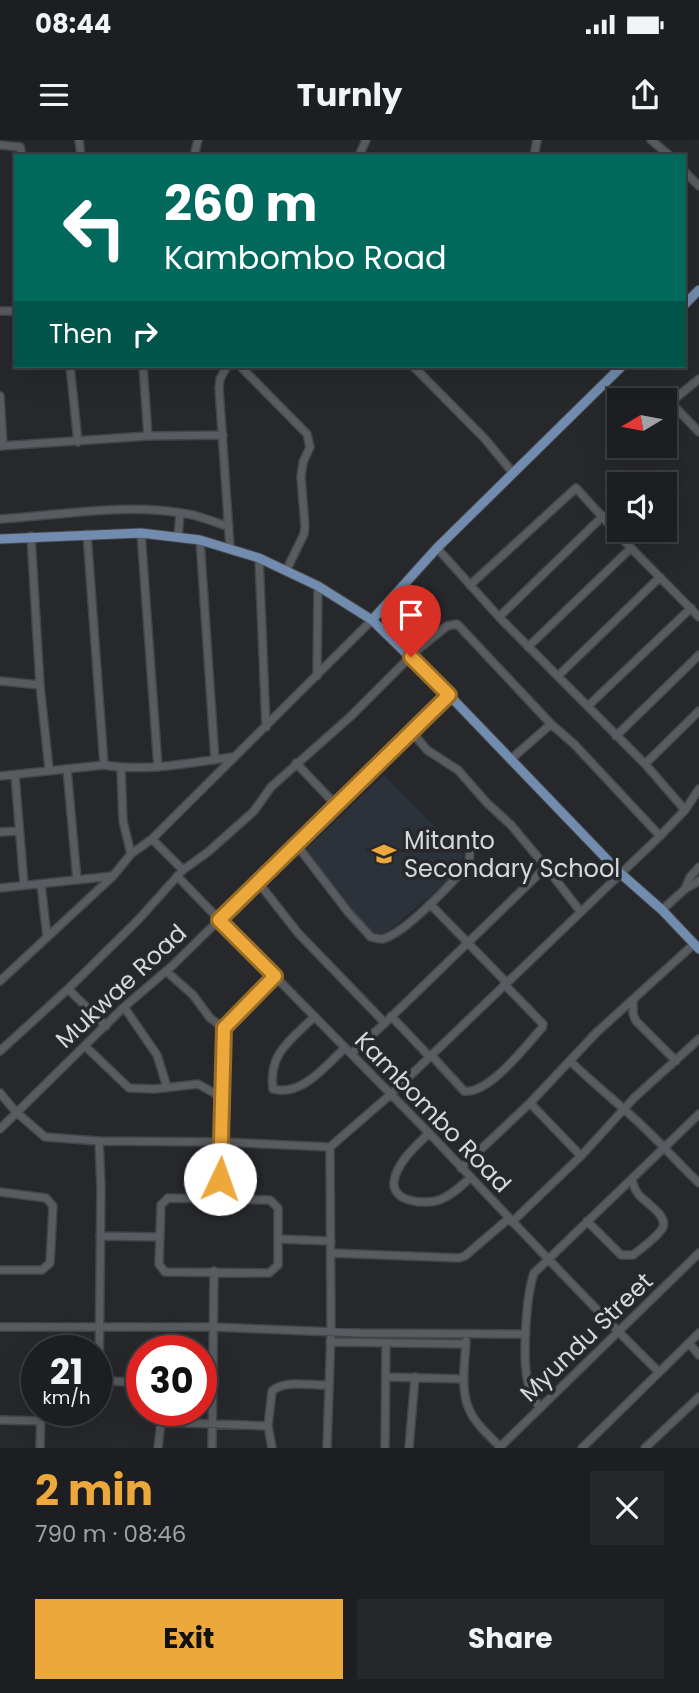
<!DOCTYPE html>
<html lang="en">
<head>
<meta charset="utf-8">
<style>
	:root { --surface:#1c1e21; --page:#25272a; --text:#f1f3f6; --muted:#a0a2a5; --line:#3a3c3f; --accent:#eda83b }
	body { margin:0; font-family:Poppins,sans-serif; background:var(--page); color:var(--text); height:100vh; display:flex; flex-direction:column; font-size:26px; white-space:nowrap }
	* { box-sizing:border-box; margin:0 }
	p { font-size:23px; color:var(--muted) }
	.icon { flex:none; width:38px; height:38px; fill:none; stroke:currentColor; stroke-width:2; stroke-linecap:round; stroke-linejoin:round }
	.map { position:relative; height:1308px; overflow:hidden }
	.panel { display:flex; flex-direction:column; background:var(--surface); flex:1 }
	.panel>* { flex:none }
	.hud { position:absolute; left:14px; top:14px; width:672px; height:214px; border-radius:0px; box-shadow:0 7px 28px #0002,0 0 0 2px var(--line); background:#00695c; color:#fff; overflow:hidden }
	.needle { width:46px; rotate:260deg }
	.tools { position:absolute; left:607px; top:248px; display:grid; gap:14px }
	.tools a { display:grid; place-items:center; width:70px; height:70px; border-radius:0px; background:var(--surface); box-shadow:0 7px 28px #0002,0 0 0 2px var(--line); font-size:35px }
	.speed { position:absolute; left:21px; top:1195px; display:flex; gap:14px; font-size:35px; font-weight:700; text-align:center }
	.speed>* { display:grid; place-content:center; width:91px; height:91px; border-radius:50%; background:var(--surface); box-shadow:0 7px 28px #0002,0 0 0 2px var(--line); line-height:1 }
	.speed small { font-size:18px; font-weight:400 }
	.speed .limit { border:10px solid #d22; background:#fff; color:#111 }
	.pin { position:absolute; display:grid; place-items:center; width:60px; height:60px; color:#fff; margin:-72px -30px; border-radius:50% 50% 50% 0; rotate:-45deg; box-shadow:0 0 7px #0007 }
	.pin .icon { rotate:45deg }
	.me { position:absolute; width:77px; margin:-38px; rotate:3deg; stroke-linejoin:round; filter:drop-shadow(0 0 5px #0008) }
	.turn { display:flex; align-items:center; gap:24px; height:147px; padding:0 35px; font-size:32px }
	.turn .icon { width:91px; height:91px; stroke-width:2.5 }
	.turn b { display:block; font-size:49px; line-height:60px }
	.then { display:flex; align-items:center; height:66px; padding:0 35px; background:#0003; gap:14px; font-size:26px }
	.round { display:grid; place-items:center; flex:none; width:74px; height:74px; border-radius:0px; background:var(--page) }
	.overview { display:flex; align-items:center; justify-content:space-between; height:119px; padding:0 35px }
	h1 { font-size:42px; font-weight:700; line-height:52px; color:var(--accent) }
	.cta { display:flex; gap:14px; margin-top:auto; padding:14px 35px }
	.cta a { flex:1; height:80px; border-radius:0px; background:var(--accent); color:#111; font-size:28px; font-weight:700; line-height:80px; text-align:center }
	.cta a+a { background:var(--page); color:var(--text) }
	.status { display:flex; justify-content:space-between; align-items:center; height:49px; padding:0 35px; background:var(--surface); direction:ltr }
	.status svg { height:19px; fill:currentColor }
	header { display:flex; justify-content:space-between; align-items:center; height:91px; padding:0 35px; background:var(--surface); font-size:32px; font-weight:700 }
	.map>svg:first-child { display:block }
	.built { fill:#2b323a }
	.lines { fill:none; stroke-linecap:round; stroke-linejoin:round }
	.minor-casing { stroke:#434548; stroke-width:10 }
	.major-casing { stroke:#434548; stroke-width:11 }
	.minor { stroke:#585b5f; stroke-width:7 }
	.major { stroke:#718cae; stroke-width:9 }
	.route-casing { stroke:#9a6d26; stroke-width:18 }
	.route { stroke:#eda83b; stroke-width:12 }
	.labels { text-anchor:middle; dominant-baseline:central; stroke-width:7; stroke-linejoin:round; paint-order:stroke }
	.poi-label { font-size:24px; fill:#d6d8db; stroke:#26282c; text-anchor:start }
	.street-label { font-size:24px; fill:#d6d8db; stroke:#26282c }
</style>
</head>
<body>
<div class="status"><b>08:44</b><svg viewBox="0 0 49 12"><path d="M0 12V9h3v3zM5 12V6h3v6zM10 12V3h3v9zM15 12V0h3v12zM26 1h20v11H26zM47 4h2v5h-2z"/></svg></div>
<header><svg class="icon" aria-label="menu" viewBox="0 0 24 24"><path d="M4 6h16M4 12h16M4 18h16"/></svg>Turnly<svg class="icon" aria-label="share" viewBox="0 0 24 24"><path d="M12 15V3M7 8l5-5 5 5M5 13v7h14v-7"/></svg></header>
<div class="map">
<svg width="699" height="1308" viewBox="0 0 699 1308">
	<rect width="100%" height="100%" fill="#26282c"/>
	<!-- built -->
	<path class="built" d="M384,635l80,81 -12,21 -68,58h-10l-7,-5 -63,-79z"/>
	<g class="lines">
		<!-- minor casing -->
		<g class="minor-casing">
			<path id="minor" d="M79,0l2,16
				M651,0l19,16
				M0,5l20,2 2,9
				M194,16l4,-16
				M359,16l7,-16
				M534,16l3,-16
				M684,31l15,15
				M0,171h16
				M70,226l8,76
				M143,226l5,70
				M227,226l-7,13 -1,9 11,159
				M240,226l67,68 3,13 -7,15 -2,15 4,49 -1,8 -17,35
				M413,226l72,73 28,34
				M699,239l-27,22 3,6 24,25
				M0,256l3,50
				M0,306l148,-10 75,-1
				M0,379c64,-4 129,-17 193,-4 12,3 24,8 36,12
				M141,393l17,234
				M87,394l17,231
				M31,396l9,149 9,84
				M178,397l2,-24
				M200,400l15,220
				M437,408l62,69 146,147 40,46
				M259,418l7,169
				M470,445l106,-97 55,60 68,69
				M499,477l104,-101
				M528,507l103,-99
				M410,516l37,-30 10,-2 3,3 91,97 23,20 86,92
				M317,536l1,-90
				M558,536l102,-99
				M0,541l40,4
				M588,566l103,-98
				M412,592l15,18 31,20 29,33 24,22 35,42
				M616,596l83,-81
				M510,620l41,-36
				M296,623l41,43
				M645,624l54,-53
				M121,628l2,53 8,33
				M67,629l10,111
				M15,635l9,110
				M0,636l104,-11c42,7 86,-2 128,-8
				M0,692l19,-1
				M152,699l31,31
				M296,704l52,68 23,25c4,1 7,2 11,2 22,-4 72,-58 87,-76l1,-12
				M177,736c84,87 169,172 253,258 76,80 150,161 229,238
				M258,742l40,51 87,90 -33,30
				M41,744l6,53
				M0,748l113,-12
				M685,749l5,-12 9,-10
				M430,764l76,78
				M662,770l23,-21 14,-8
				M166,831l27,24 17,23 14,10
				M0,841l113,-105 18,-22 21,-15 220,-219
				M68,849l38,37
				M633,861v13l3,7 40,40
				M124,867l33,48 10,32
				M391,876l38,40
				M314,877c-23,23 -46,36 -41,72 29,8 53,-24 72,-41
				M385,883l161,-156 34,44
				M85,906l44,42 26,1 43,-5 23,13
				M0,911l68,-62 70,-69 45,-50 25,-18 46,-41 17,-24 80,-71 59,-59
				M431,915l33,36c25,4 62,-46 78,-63l1,-4 -39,-40
				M570,921c22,21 44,39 66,59 22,20 42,43 63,63
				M0,953l16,19 29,25 54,4 123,1 108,5 60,-52 270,-259 25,-26 14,-21
				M530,963l51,53
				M0,989l124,-122 48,-41 277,-271
				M429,993c-13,13 -33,30 -35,49 -2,20 31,23 45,18 12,-4 22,-14 31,-22
				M99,1001l2,46 -2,193
				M461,1028l69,-65 66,-70 98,-89
				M0,1052l46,6 7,8 -3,57 -8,7h-42
				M168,1058l102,2 8,8v57l-9,8 -104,-1 -6,-8 2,-59z
				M219,1058l5,-170 51,-51
				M587,1081l34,34h12c9,-7 22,-16 29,-26 8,-12 -16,-26 -23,-34 -4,-5 -6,-10 -7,-16
				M512,1082l69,-66 53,-58 65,-59
				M100,1096l60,1
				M278,1099l53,2
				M331,1113l128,5 6,-2 43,-37
				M0,1187h213l147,6 166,1
				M466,1201c-1,21 -6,48 3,68 6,15 21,27 32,39
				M330,1202l136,2
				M689,1203l10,12
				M386,1237l78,2
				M97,1240l45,3
				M540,1268c-5,-8 -10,-15 -12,-25 -6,-24 -2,-87 6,-110l165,-159
				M0,1280l40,1
				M161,1282l107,4
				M40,1308l1,-38
				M158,1308l3,-26 -1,-12
				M212,1308l2,-177
				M272,1308l-4,-22 4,-35c13,-12 40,-5 57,-6
				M327,1308l4,-116 -1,-185
				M385,1308l1,-105
				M409,1308l6,-71
				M499,1308l200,-195
				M582,1308l117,-115
				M645,1308l54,-51"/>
		</g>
		<!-- major casing -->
		<g class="major-casing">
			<path id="major" d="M684,165l15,-15
				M0,399l141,-6 59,7 59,18 59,28 54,34 77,75 171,178 42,37 37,39
				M372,480l65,-72 185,-182"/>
		</g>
		<!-- minor -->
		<use href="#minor" class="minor"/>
		<!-- major -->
		<use href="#major" class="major"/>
	</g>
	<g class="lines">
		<!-- route casing -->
		<g class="route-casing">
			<path id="route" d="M220,1039l4,-151 51,-52 -56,-56 230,-225 -38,-38"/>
		</g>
		<!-- route -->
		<use href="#route" class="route"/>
	</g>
	<!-- icons -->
	<defs>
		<g id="school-bare" transform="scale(1.89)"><path d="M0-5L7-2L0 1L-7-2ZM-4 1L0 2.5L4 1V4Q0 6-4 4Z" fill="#eda83b" stroke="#26282c" stroke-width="2.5" paint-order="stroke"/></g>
	</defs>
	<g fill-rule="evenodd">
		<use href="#school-bare" x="384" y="714"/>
	</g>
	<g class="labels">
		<!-- poi labels -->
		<g class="poi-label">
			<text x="404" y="700">Mitanto<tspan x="404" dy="28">Secondary School</tspan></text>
		</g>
		<!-- street labels -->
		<g class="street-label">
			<text transform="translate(121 846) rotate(-43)">Mukwae Road</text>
			<text transform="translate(433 972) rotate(46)">Kambombo Road</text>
			<text transform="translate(586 1197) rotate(-44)">Myundu Street</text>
		</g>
	</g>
</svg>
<div class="tools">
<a><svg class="needle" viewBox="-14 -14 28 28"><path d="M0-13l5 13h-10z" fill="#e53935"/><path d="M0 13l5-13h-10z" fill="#a0a2a5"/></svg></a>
<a><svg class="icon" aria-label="sound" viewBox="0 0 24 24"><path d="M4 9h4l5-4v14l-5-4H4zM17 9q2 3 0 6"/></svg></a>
</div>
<div class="speed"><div>21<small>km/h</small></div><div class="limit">30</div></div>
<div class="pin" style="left:411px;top:517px;background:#d93025"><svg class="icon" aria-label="arrive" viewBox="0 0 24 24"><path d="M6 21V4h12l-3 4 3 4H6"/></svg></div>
<svg class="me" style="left:220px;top:1039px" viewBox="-20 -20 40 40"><circle r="19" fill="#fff"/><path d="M0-13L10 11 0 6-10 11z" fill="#eda83b"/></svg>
<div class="hud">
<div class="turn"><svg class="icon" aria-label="left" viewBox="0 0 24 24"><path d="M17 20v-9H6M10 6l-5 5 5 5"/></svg><div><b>260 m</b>Kambombo Road</div></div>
<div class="then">Then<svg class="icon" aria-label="right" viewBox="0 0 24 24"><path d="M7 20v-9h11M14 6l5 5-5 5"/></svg></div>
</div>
</div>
<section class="panel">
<div class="overview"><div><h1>2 min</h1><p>790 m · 08:46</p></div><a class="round"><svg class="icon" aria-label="close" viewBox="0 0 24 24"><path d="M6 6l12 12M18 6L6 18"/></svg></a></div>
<div class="cta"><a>Exit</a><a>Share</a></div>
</section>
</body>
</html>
